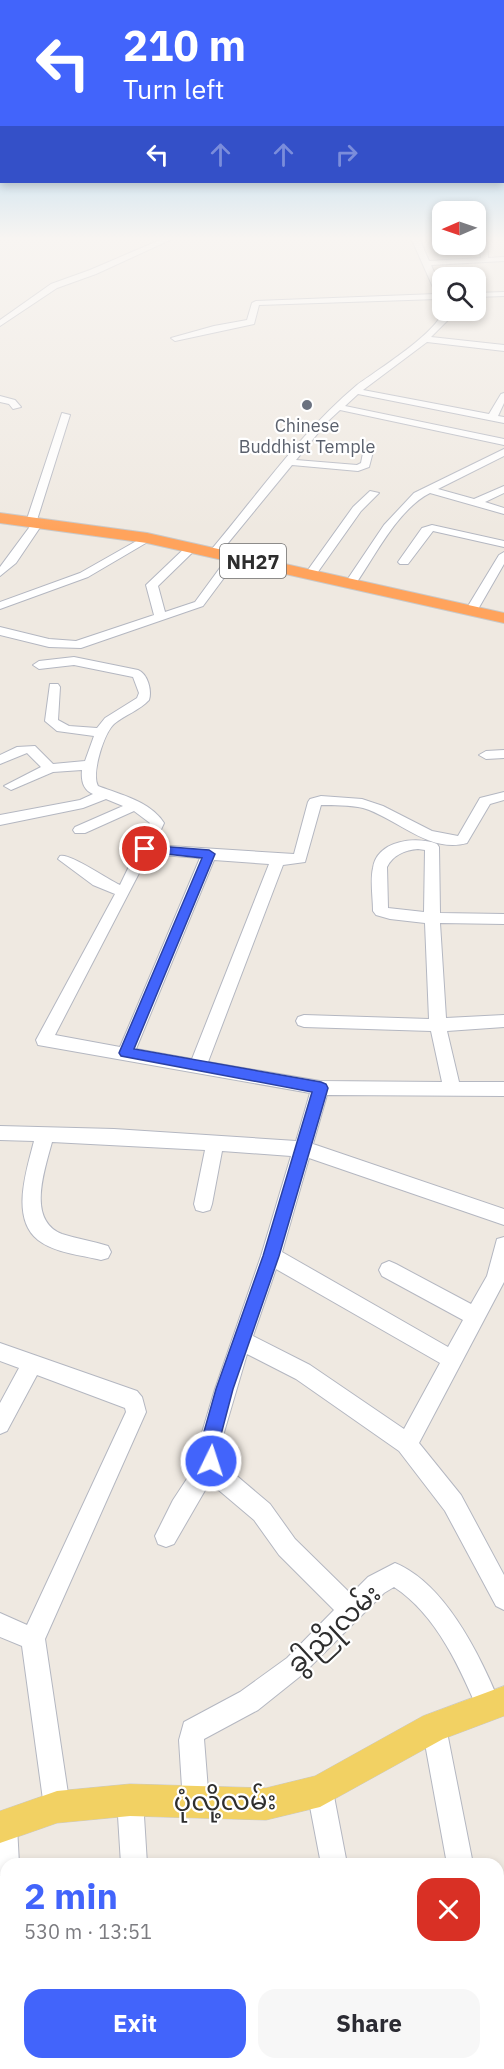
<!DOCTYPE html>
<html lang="en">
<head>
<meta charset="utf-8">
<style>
	:root { --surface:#fff; --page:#f7f7f7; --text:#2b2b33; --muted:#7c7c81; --accent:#4264fb }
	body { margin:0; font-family:"IBM Plex Sans","Noto Sans Myanmar",sans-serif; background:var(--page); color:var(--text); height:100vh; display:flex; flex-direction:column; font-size:22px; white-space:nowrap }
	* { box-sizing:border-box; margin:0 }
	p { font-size:20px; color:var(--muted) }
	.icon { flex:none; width:33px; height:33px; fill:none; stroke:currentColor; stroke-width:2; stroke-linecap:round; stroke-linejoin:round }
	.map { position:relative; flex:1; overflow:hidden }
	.drawer { position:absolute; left:0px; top:1858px; width:504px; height:212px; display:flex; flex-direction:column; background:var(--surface); border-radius:18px 18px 0 0; box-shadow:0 3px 9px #0003 }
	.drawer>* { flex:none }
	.guide { position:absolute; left:0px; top:0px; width:504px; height:183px; box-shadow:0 3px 9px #0003; background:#4264fb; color:#fff; overflow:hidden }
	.needle { width:39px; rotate:268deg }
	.tools { position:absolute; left:432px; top:201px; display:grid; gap:12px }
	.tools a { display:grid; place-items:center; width:54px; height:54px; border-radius:12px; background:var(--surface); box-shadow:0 3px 9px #0003; font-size:30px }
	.pin { position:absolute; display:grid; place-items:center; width:51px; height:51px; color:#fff; margin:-26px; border:3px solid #fff; border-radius:50%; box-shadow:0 2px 6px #0007 }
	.me { position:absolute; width:66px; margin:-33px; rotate:4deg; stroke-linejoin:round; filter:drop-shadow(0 0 4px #0008) }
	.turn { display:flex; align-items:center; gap:21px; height:126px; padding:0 24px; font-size:27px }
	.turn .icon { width:78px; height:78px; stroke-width:2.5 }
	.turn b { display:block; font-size:42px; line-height:51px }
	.lanes { display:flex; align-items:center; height:57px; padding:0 24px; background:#0003; justify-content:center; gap:30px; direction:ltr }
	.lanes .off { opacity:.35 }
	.round { display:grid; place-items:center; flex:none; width:63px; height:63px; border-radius:18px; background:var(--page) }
	.headline { display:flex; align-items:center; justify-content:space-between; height:102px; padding:0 24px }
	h1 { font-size:36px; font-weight:800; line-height:45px; color:var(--accent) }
	.button { display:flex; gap:12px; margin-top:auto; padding:12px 24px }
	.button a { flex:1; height:69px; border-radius:18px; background:var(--accent); color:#fff; font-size:24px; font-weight:800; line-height:69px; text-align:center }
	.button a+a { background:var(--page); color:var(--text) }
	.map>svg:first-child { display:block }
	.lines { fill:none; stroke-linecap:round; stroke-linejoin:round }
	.minor-casing { stroke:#b4b7c1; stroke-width:2 }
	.major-casing { stroke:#c9c9c9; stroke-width:1 }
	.highway-casing { stroke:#c9c9c9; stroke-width:2 }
	.minor { fill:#fff; fill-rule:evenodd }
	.major { fill:#f2d163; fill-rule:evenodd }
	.highway { fill:#ffa35c; fill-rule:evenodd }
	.route { fill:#4264fb; stroke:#2b41a3; stroke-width:1.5 }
	.worship-dot { fill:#6b7280; stroke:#fff; stroke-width:2 }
	.labels { text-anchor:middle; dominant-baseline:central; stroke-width:4.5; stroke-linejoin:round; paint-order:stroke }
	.far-worship-label { font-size:18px; fill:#5b616d; stroke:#fff }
	.shield { fill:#fff; stroke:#6d6d6d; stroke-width:1.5 }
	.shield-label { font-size:20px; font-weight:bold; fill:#2e2e2e }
	.near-street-label { font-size:26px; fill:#2e2e2e; stroke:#fff }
</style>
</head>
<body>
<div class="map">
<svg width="504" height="2069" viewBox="0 0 504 2069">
	<rect width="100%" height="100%" fill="#efe9e1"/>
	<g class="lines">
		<!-- minor casing -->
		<g class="minor-casing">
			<path id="minor" d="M160,240h10l-74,34 -39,14 -57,38v-6l51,-36 39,-14z
				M412,240h8l9,21 52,-3 -2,-18h8l1,18 16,-1v4l-73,4 11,25v10l-4,-1 -179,6 -5,19 -79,17 -4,-3 43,-12 33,-6 5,-17 4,-2 180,-7z
				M504,292v4l-28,1v-4z
				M443,310h8l-2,9 -18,18 73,8v6l-77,-9 -64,48 126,24 12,-20 3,-1v10l-6,13 6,1v6l-146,-29 -13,12 159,33v6l-164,-35 -13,12 -31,38 61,5 4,-2 3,-15 5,-3 5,3 -5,19 -11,4 -66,-6 -73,89h-8v-4c47,-56 91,-119 146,-165 19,-14 83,-54 86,-75z
				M0,396l15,4 6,7 -8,2 -4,-5 -9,-2z
				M62,413l8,2 -33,105 6,3 -27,40 -16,13v-9l31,-42 -5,-3z
				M504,449v7l-66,33 36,10 30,-13v7l-19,9 19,6v6l-74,-21c-32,16 -55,63 -75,92h-8l-2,-2 39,-58 30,-32z
				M370,491l9,2 -18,18 -46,65h-8l-2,-2 48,-67z
				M432,525l72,16v6l-71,-16 -25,33h-8l-2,-2 24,-34z
				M147,535l5,3 -1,2 -63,37 -88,32v-7l80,-29z
				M192,544l5,3 -1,2 -38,37 7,26 30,-10 30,-41h8l2,2 -32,43 -122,42 -32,-1 -49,-12v-8l49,12 27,2 78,-26 -8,-30 42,-40z
				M504,552v12l-27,47 -6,3 -4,-1 -2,-2 34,-56z
				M74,657l64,13c10,4 14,21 11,30 -9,10 -24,15 -35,24 -10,9 -23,50 -16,62 23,9 52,15 66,37l-10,22 140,9 14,-52 2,-3 11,-3 41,3 21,7 49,25 26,5 22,-38 24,-6v8l-14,4 -23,39c-38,11 -70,-25 -104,-35 -13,-3 -29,-3 -42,-3l-16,57 -22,3 -75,197 112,19 122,1 -11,-51 -127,-4 -6,-2 -2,-4 2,-4 6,-2 125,4 -4,-96 -35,-4 -14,-4 -3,-4c0,-14 -3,-30 0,-43 4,-28 44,-32 64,-24l2,3 1,66 64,1v10l-64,-1 6,95 58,-3v12l-57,4 12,51h45v14l-177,-1 -14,49 191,65v16l-195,-67 -27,94 166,95 15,-27 -81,-44 -3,-6 3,-6 7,-3 7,3 75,40 16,-28 10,-37 7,-2v45l-85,161 42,52 43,80v35l-8,-4 -51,-95 -46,-60 -103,-72 -49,-25 -27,92 1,11 10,14 39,33 25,35 56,55 17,-17 27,-14c51,21 86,94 106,143l-3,9 -9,3 -9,-3c-19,-45 -43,-100 -86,-128l-10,6 -81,81 -45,36 -54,29 5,64 -4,9 -9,4 -9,-4 -4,-9 -4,-63 5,-18 56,-30 47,-34 47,-48 -55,-55 -25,-35 -39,-33 -4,-7 -37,64 -8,3 -8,-3 -3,-8 18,-36 27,-41 -2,-13 17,-57 46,-133 30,-100 -69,-5 -10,53 -2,6 -7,2 -7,-2 -2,-6 11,-54 -153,-8c-7,27 -26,78 10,92 15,5 31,7 46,12l3,6 -3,6 -7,2c-20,-5 -46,-7 -63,-20 -28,-22 -11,-71 -4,-99l-34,-1v-14l114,3 182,12 14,-48 -272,-48 -2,-5 79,-146 -22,-9 -35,-26 2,-3c10,-3 47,23 60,29l30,-62 -16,-12 -49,22h-10l-2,-3 2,-3 48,-21 -17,-7 -23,9 -83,17v-10l80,-15 13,-6c-10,-4 -12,-14 -11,-24l-29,2 -42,18 -7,-4 37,-19 -14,-14 -27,11v-9l17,-8 18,-1 18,18 32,-3 9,-25 -37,-5 -12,-10 5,-37h8l2,3 -2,33 11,6 28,2 8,-10 32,-20 2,-5 -6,-16 -59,-12 -35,4 -6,-4 6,-4zM418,849l7,1 -1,62 -36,-4 -1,-41c6,-12 18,-17 31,-18zM149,854l51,4 -80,189 -65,-12zM214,860l55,4 -77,195 -56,-10zM276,1269l164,94 -36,66 -94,-64 -57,-29z
				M504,750v8l-18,1 -7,-4 7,-4z
				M0,1343l137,48 5,6 4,15 -101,227 25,168 -4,9 -9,4 -9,-4 -4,-9 -22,-161 -22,-9v-24l27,12 99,-213 -1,-4 -88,-33 -30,56 -7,3v-31l19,-35 -19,-7z
				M434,1715l9,3 3,9 27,137h-26l-25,-137 3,-9z
				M320,1778l9,4 4,9 14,73h-26l-14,-73 4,-9z
				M130,1787l9,4 4,9 4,64h-26l-4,-64 4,-9z
				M4,1813l9,4 4,9 2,38h-13v13l-6,-2v-60z
				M498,2025l6,2v29l-6,-2z
				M6,2063l28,1v5h-28z
				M141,2064h71l-2,5h-68z
				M339,2064h28l1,5h-28z"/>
		</g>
		<!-- major casing -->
		<g class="major-casing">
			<path id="major" d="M504,1686v30l-61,23 -123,68 -54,13 -136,-4 -73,7 -57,20v-32l57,-20 73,-7 136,4 49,-12 108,-60z"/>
		</g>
		<!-- highway casing -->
		<g class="highway-casing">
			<path id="highway" d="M0,513l147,20 357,80v10l-357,-80 -147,-20z"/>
		</g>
		<!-- minor -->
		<use href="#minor" class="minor"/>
		<!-- major -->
		<use href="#major" class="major"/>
		<!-- highway -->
		<use href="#highway" class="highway"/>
	</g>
	<!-- sky -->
	<linearGradient id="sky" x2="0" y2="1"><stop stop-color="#7abfeb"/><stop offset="0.45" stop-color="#f8f5f2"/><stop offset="1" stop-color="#f8f5f2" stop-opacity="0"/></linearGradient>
	<rect width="504" height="530" fill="url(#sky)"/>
	<!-- route -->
	<path class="route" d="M145,845l64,5 6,4 -81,195 187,33 5,2 2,4 -49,168 -46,133 -15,57 2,15 -3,6 -6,3 -6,-3 -5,-21 16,-57 47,-133 49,-164 -191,-36 -2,-3 83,-195 -62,-7v-5z"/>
	<!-- markers -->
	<circle class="worship-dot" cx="307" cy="405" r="6"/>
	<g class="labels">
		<!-- far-worship labels -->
		<g class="far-worship-label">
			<text x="307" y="425">Chinese<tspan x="307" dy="21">Buddhist Temple</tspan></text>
		</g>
		<!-- shield labels -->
		<rect class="shield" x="220" y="544" width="66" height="34" rx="4.5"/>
		<g class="shield-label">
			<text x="253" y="561">NH27</text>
		</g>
		<!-- near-street labels -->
		<g class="near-street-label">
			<text transform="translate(333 1628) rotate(-43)">ခွါညိုလမ်း</text>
			<text transform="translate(225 1800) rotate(-1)">ပုံလို့လမ်း</text>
		</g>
	</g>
</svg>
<div class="tools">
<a><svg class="needle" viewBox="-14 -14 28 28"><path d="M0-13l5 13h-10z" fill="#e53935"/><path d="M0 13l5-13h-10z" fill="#7c7c81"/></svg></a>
<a><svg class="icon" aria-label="search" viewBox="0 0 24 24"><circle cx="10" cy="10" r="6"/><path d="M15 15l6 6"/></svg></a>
</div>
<div class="pin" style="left:145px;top:849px;background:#d93025"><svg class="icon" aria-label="arrive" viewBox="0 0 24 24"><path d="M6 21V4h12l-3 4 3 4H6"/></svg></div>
<svg class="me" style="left:211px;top:1461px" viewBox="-20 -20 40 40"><circle r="17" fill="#4264fb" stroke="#fff" stroke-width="3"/><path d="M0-11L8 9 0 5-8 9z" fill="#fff"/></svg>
<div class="guide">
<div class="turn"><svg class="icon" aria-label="left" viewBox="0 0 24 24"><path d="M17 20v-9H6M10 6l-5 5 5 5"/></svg><div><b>210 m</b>Turn left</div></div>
<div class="lanes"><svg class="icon" aria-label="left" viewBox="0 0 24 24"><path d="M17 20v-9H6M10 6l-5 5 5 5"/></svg><svg class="icon off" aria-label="ahead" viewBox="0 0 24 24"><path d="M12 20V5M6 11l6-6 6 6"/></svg><svg class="icon off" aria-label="ahead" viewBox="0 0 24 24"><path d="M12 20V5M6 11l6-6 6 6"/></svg><svg class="icon off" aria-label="right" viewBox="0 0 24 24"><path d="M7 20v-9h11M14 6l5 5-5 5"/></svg></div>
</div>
<section class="drawer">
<div class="headline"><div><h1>2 min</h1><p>530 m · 13:51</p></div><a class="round" style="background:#d93025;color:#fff"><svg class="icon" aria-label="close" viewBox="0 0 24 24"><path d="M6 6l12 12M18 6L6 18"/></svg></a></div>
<div class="button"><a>Exit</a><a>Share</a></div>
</section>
</div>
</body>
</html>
